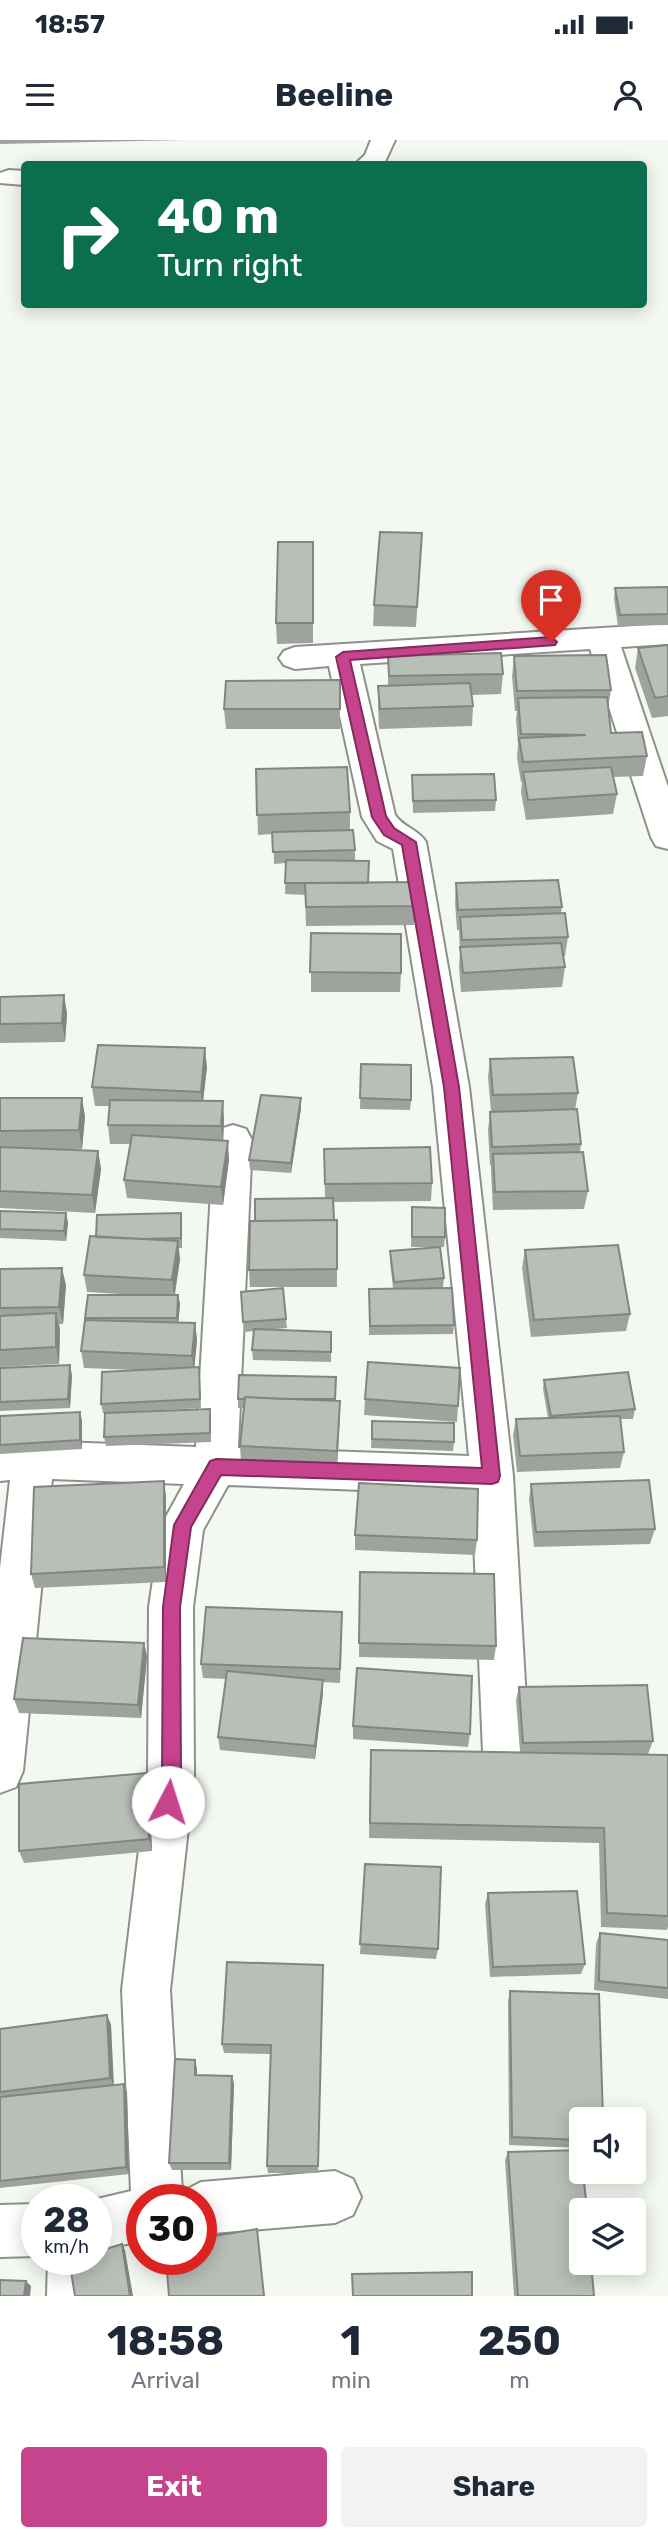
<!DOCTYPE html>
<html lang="en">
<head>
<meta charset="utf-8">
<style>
	:root { --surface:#fff; --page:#f2f2f3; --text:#1f2937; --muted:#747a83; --accent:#c6448d }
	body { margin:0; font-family:Rubik,sans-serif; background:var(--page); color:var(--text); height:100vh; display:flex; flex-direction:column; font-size:26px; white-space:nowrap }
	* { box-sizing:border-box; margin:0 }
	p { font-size:23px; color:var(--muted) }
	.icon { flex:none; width:38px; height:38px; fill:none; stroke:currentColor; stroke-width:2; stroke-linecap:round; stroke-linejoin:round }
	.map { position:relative; height:2156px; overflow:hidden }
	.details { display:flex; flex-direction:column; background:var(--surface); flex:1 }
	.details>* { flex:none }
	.guide { position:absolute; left:21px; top:21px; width:626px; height:147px; border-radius:7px; box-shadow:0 4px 18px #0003; background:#0b6e4f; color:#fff; overflow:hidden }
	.buttons { position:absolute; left:569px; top:1967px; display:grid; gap:14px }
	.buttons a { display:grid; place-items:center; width:77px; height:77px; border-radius:7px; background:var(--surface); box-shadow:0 4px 18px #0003; font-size:35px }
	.speed { position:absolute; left:21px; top:2044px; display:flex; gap:14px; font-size:35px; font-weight:700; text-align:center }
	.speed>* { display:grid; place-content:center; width:91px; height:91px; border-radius:50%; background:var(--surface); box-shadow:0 4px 18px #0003; line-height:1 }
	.speed small { font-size:18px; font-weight:400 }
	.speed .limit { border:10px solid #d22; background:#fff; color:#111 }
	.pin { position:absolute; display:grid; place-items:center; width:60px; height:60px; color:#fff; margin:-72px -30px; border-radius:50% 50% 50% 0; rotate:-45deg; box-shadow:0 0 7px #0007 }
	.pin .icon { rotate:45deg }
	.me { position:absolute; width:77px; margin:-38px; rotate:5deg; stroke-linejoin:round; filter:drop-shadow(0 0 5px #0008) }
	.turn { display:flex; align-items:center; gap:24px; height:147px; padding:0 21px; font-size:32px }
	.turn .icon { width:91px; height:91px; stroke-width:2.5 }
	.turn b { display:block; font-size:49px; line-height:60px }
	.eta { display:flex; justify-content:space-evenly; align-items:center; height:119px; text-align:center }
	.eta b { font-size:42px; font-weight:700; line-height:49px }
	.primary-button { display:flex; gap:14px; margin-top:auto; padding:14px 21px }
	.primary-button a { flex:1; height:80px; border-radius:7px; background:var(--accent); color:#fff; font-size:28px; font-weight:700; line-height:80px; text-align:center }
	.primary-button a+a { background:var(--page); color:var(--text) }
	.status { display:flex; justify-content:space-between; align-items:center; height:49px; padding:0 35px; background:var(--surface); direction:ltr }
	.status svg { height:19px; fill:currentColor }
	header { display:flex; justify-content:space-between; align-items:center; height:91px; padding:0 21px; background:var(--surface); font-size:32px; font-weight:700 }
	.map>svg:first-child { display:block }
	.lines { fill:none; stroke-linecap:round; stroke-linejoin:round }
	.minor-casing { stroke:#8c928a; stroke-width:4 }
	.minor { fill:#fff; fill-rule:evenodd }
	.wall { fill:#9ea49d }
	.shaded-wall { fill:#818680 }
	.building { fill:#b8bfb7; stroke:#818680; stroke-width:2 }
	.route { fill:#c6448d; stroke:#812c5c; stroke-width:2 }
</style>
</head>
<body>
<div class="status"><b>18:57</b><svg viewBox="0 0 49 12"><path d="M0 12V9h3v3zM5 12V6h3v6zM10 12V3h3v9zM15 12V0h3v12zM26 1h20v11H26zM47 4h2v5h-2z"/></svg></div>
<header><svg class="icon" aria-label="menu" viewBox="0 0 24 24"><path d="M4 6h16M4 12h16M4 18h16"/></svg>Beeline<svg class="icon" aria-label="person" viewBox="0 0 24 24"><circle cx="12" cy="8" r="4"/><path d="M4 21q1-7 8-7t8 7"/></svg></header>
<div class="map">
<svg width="668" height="2156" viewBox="0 0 668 2156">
	<rect width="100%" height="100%" fill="#f3f9f1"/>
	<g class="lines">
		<!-- minor casing -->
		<g class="minor-casing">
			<path id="minor" d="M371,0h24l-11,24h-29l10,-9z
				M9,30l15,1v14l-24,-2v-10z
				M668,484v20l-47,3 47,140v62l-12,-3 -5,-9 -61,-188 -230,15 35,151c9,13 23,14 31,27l43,245 44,389 16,276 -7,16 -16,6 -16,-6 -7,-16 -11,-258 -244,-9 -25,45 -10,77 1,168 -24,215 12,202 19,-10 134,-11 18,8 8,18 -8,18 -18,8 -134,11v-34h-59v41l-46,9v-50h-3l38,-9 -9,-201 26,-215 1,-168 12,-81 23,-42 -132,-5 -29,292 -7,16 -16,6v-225l10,-88 -10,1v-38l33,-2 163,6 18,-307 6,-11 13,-4 13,4 6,11 -14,308 231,8 -36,-369 -40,-238 -16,-8 -15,-24 -33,-151 -34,3 -11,-4 -5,-7 5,-7 11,-4z
				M37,2064v52l-37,1v-52z
				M96,2110l4,9 -1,37h-52l1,-37h48z"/>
		</g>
		<!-- minor -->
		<use href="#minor" class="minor"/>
	</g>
	<!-- wall -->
	<path class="wall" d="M0,0h184l-184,4z
		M422,393l-6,94 -43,-1 1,-21z
		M313,402v101l-36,1 -1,-21z
		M668,447v38l-50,1 -4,-27 1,-11z
		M668,505v71l-16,2 -17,-50 3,-20z
		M388,516l115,18 -2,20 -29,1 1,11 -1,20 -93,3 -1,-23v-20h10z
		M514,516l97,34 -3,18 3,25 36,23 -4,20 -30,1 4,17 -4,20 -87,6 -5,-28 1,-10h-1l-4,-24 1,-14 -2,-25 1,-8h-2l-3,-35z
		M340,540v49h-114l-2,-20z
		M256,629l94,43v18l5,20v11l13,22 47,23 -1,19 -108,1 -1,-31 -20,-1 1,-31 -12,1 -1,-30 -15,1z
		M412,635l84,25 -1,11 -82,2z
		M456,743l106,24 -1,6 7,24 -3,19h-2l2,11 -3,20 -101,5 -2,-25 1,-14 -1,-23h-2l-2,-28z
		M311,793l90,40 -1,19h-89z
		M64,855l3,19 -2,28 -65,1v-46z
		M490,919l88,34 -3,17 6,34 -1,8 8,39 -4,18 -91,1 -2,-38v-7h-1l-2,-35 2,-18h1l-3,-35z
		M361,924l50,36 -1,10 -50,-1z
		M207,927l-4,34 21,18 -1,22 6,19 -6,45 -96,-7 -3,-18 6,-36h-20l-2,-19 2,-19h-15l-3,-19z
		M0,958l85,18 -3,33h-36l52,2 3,18 -6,44 -95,-5z
		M301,958v10l-10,65 -41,-3 -1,-10z
		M324,1009l108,34 -1,18 -98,1 1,18h3v67h-87l-1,-17 6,-49 70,-23z
		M412,1067l33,30 -1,10h-33z
		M0,1071l66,2 2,10 -2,18 -66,-3z
		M182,1083v25h-4l2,11 -5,36h3l2,9 -2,19h17l2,17 -3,27 6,9 1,32 -79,4 88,-3 1,33 -105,4 -2,-9 1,-24h-2l-2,-9 35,-34 -52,-2 -3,-17 4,-33 52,-23 -50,-3 -3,-17 12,-38z
		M525,1110l105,64 -4,17 -95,6 -9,-69z
		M390,1111l54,27 -1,9 11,38 -1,9 -84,1v-37l24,-10 -3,-27z
		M0,1129l66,16 -3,39h-4l1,6 -1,34 -59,3z
		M241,1152l45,27 1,9 -21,2 65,2v30l-78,-2 -1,-10 2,-19 -10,1z
		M0,1228l72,7 -2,33 -70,3z
		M336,1237v24h4l-3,66 -96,-5 -1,-16 4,-38h-6v-9z
		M544,1240l91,29 -2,10h-13l4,33 -4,16 -103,4 -4,-37 3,-16 32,-1 -5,-29z
		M365,1259l93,7 -1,16 -93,-7z
		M80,1272l2,9v28l-82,5v-38z
		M372,1281l82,21 -1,9 -82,-3z
		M164,1341l2,16v85l-131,6 -4,-14z
		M531,1344l124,45 -5,15 -116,3 -5,-48z
		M355,1395l122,5 -2,15 -120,-5z
		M360,1432l136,74 -2,14 -135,-3z
		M342,1472l-2,71 -17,-1v11l-8,66 -95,-9 -2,-13 8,-58 -23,-1 -2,-14z
		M144,1503l3,14 -6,61 -122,-5 -5,-14z
		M519,1547l134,54 -5,13h-27l47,1v172l-1,3 -66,-3 -2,-84 -230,-5 1,-72 150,-14 -4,-52z
		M353,1586l117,8 -2,13 -115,-8z
		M149,1645l3,66 -128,12 -5,-12z
		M365,1724l73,85 -2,10 -76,-5z
		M488,1753l97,71 -4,10 -91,3 -5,-73z
		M600,1793l68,7v59l-74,-9 2,-46z
		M323,1825l-5,208h-50l-1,-7 4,-112 -47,-1 -2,-9z
		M510,1851l71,128v29l-72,-3 -1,-144z
		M107,1875l4,10 2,60 14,7 2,82 -129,14v-159z
		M195,1920l2,9v6l35,1 2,8 -3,86h-59l-3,-7z
		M508,2012l86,144h-80l-9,-136z"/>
	<!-- shaded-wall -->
	<path class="shaded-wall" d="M64,855l3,19 -2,28 -3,-19z
		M205,908l2,19 -5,43 -1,-18z
		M82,958l3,18 -3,33 -3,-19z
		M301,958v10l-10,65v-10z
		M223,961l1,18 -1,26 -2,-19z
		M228,1001l1,19 -6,45 -2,-18z
		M98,1011l3,18 -6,44 -3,-18z
		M66,1073l2,10 -2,18 -2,-10z
		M181,1073l1,10v25l-1,-10z
		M178,1101l2,18 -6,38 -2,-17z
		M62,1128l4,17 -3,39 -4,-17z
		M178,1155l2,9 -2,24 -1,-10z
		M56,1173l4,17 -1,34 -3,-17z
		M195,1183l2,17 -3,32 -2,-16z
		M70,1225l2,10 -2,33 -2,-9z
		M340,1261v17l-3,49v-16z
		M80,1272l2,9v28l-2,-9z
		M164,1341l2,16v85l-2,-15z
		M144,1503l3,14 -6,61 -3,-13z
		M323,1540v13l-8,66v-13z
		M147,1633l2,12 3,66 -3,-12z
		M107,1875l4,10 3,61 -4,-8z
		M195,1920l2,9v15l-2,-9z
		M232,1936l2,8 -3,86 -2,-7z
		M124,1944l3,8 2,82 -3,-7z
		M122,2104l3,6 8,46h-3z
		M26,2141l5,5 -1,10h-6z"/>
	<!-- building -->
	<path class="building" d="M380,392l42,1 -5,74 -43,-2z
		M278,402h35v81h-37z
		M668,447v27l-48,1 -5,-27z
		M668,505v51l-13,2 -17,-50z
		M501,513l2,21 -114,2 -1,-20z
		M606,515l5,35 -94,1 -3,-35z
		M340,540v29h-116l2,-28z
		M470,543l3,23 -93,3 -2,-23z
		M607,557l4,36 31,-1 5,24 -124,6 -4,-24 67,-3 -65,-1 -3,-36z
		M347,627l3,45 -93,3 -1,-46z
		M611,627l6,27 -89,6 -5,-28z
		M494,634l2,26 -83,1 -1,-26z
		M353,690l2,20 -82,2 -1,-20z
		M286,720l83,1 -1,22h-83z
		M558,740l4,27 -104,3 -2,-27z
		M414,742l1,24 -109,1 -1,-24z
		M565,773l3,24 -106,3 -2,-23z
		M311,793l90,1v39l-91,-1z
		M561,803l4,24 -102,6 -3,-26z
		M64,855l-2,28 -62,1v-27z
		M98,905l107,3 -4,44 -109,-5z
		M573,917l5,36 -85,2 -3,-36z
		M361,924l50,1v35l-51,-2z
		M261,955l40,3 -10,65 -42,-3z
		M0,958h82l-3,32 -79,1z
		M110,960l113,1 -2,25 -113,-1z
		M577,969l4,35 -89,3 -2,-35z
		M132,995l96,6 -7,46 -97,-7z
		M0,1007l98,4 -6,44 -92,-4z
		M430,1007l2,36 -107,1 -1,-35z
		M583,1012l5,39 -93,1 -2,-38z
		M333,1058l1,22 -79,1v-22z
		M412,1067l33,1v29h-33z
		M0,1071l66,2 -2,18 -64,-2z
		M181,1073v25l-39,1 -46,-2 1,-22z
		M337,1080v49l-88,1 1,-49z
		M90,1096l88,5 -6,39 -88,-5z
		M618,1105l12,69 -96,6 -9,-70z
		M440,1107l4,31 -50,4 -4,-31z
		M62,1128l-3,39 -59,1v-39z
		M283,1148l3,31 -43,3 -2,-30z
		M452,1148l2,37 -84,1 -1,-37z
		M88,1155h90l-1,23h-92z
		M56,1173v34l-56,3v-34z
		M85,1180l110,3 -3,33 -111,-5z
		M254,1189l77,3v20l-79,-2z
		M368,1222l92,6 -2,38 -93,-7z
		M70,1225l-2,34 -68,3v-34z
		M199,1227l1,32 -99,5 1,-32z
		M628,1232l7,37 -84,7 -7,-36z
		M239,1235l97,2 -1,22h-52l-38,-2v2h-7z
		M245,1257l95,4 -3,50 -97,-5z
		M210,1269v24l-106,4 1,-24z
		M80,1272v28l-80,5v-29z
		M620,1276l4,36 -104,4 -4,-37z
		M372,1281l82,2v19l-82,-3z
		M649,1340l6,49 -119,3 -5,-48z
		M164,1341v86l-133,7 3,-87z
		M359,1343l119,6 -1,51 -122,-5z
		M360,1432l134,2 2,72 -137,-3z
		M206,1467l136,5 -2,57 -139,-5z
		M23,1498l121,5 -6,62 -124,-6z
		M357,1528l115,8 -2,58 -117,-8z
		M227,1531l96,9 -8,66 -97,-9z
		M647,1545l6,56 -130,2 -4,-56z
		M371,1610l297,5v161l-61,-3 -3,-85 -234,-5z
		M147,1633l2,66 -130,12v-67z
		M365,1724l76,3 -3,82 -78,-5z
		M577,1751l8,73 -92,3 -5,-74z
		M600,1793l68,7v48l-69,-7z
		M227,1822l96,3 -5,201h-51l4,-121 -49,-1z
		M510,1851l89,3 4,125h-22v21l-69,-3z
		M107,1875l3,63 -110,14v-63z
		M175,1919l20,1v15l37,1 -3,87h-60z
		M124,1944l2,83 -126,14v-84z
		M581,2010v22h2l4,38h-6v53h10l3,33h-76l-10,-144z
		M257,2089l7,67h-95l-3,-37h35v-21z
		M122,2104l8,52h-55l-6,-37h27v-7z
		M472,2132v24h-119l-1,-22z
		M0,2140l26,1 -2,15h-24z"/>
	<!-- route -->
	<path class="route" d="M551,497l6,5 -2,3 -205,15 36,156 8,12 22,14 43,245 41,389 -2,6 -6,2 -271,-9 -30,52 -11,80 1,168 -6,33 -7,3 -6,-3 -3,-6 3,-27 1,-168 11,-82 36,-64 6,-2 266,9 -38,-381 -42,-242 -18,-10 -12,-18 -36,-160 7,-5z"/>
</svg>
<div class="buttons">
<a><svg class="icon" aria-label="sound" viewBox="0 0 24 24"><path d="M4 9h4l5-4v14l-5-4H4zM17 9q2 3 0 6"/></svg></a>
<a><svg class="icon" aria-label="layers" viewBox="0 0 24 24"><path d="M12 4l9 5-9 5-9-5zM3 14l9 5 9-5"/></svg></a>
</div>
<div class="speed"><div>28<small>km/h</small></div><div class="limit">30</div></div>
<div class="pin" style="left:551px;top:502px;background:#d93025"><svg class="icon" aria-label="arrive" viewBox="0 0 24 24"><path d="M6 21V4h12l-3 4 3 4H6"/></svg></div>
<svg class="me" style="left:168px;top:1662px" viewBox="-20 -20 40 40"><circle r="19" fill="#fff"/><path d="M0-13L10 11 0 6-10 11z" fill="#c6448d"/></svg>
<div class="guide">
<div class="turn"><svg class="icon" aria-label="right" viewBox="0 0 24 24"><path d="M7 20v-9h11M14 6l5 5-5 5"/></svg><div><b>40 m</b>Turn right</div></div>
</div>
</div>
<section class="details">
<div class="eta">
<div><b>18:58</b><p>Arrival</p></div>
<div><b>1</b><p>min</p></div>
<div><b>250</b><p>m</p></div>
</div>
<div class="primary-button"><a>Exit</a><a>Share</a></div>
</section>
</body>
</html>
